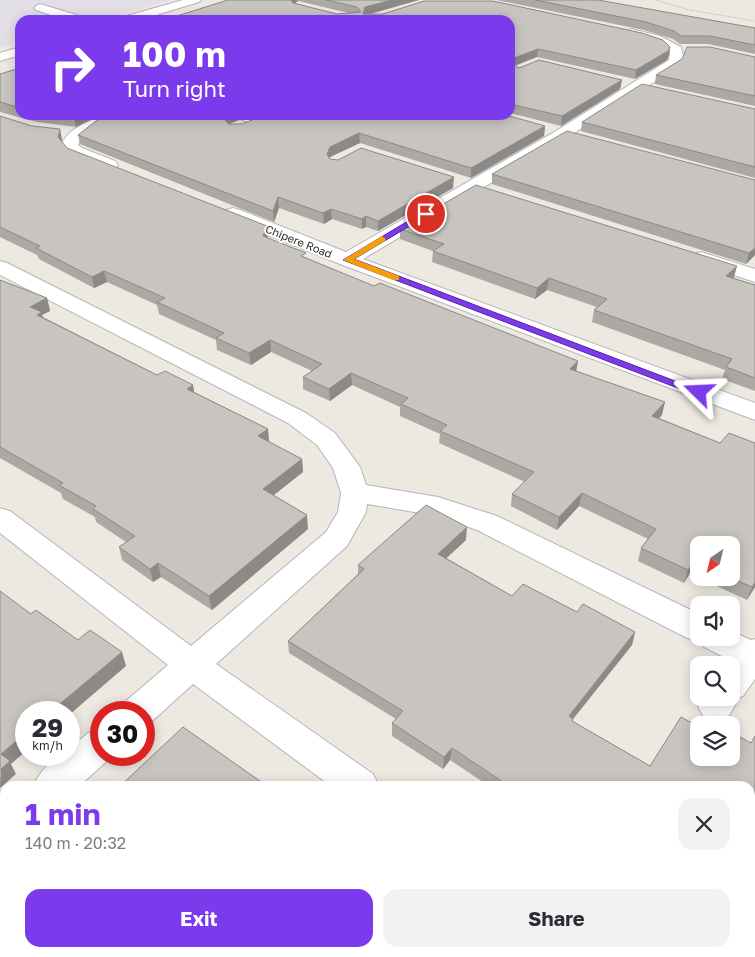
<!DOCTYPE html>
<html lang="en">
<head>
<meta charset="utf-8">
<style>
	:root { --surface:#fff; --page:#f2f2f3; --text:#2b2b33; --muted:#7c7c81; --accent:#7c3aed }
	body { margin:0; font-family:"Golos Text",sans-serif; background:var(--page); color:var(--text); height:100vh; display:flex; flex-direction:column; font-size:19px; white-space:nowrap }
	* { box-sizing:border-box; margin:0 }
	p { font-size:16px; color:var(--muted) }
	.icon { flex:none; width:28px; height:28px; fill:none; stroke:currentColor; stroke-width:2; stroke-linecap:round; stroke-linejoin:round }
	.map { position:relative; flex:1; overflow:hidden }
	.drawer { position:absolute; left:0px; top:781px; width:755px; height:176px; display:flex; flex-direction:column; background:var(--surface); border-radius:15px 15px 0 0; box-shadow:0 2px 12px #0003 }
	.drawer>* { flex:none }
	.hud { position:absolute; left:15px; top:15px; width:500px; height:105px; border-radius:15px; box-shadow:0 2px 12px #0003; background:#7c3aed; color:#fff; overflow:hidden }
	.needle { width:32px; rotate:215deg }
	.controls { position:absolute; left:690px; top:536px; display:grid; gap:10px }
	.controls a { display:grid; place-items:center; width:50px; height:50px; border-radius:10px; background:var(--surface); box-shadow:0 2px 12px #0003; font-size:25px }
	.speed { position:absolute; left:15px; top:701px; display:flex; gap:10px; font-size:25px; font-weight:700; text-align:center }
	.speed>* { display:grid; place-content:center; width:65px; height:65px; border-radius:50%; background:var(--surface); box-shadow:0 2px 12px #0003; line-height:1 }
	.speed small { font-size:12px; font-weight:400 }
	.speed .limit { border:8px solid #d22; background:#fff; color:#111 }
	.pin { position:absolute; display:grid; place-items:center; width:42px; height:42px; color:#fff; margin:-21px; border:2px solid #fff; border-radius:50%; box-shadow:0 1px 5px #0007 }
	.me { position:absolute; width:55px; margin:-28px; rotate:291deg; stroke-linejoin:round; filter:drop-shadow(0 0 4px #0008) }
	.turn { display:flex; align-items:center; gap:18px; height:105px; padding:0 25px; font-size:22px }
	.turn .icon { width:65px; height:65px; stroke-width:2.5 }
	.turn b { display:block; font-size:35px; line-height:42px }
	.round { display:grid; place-items:center; flex:none; width:52px; height:52px; border-radius:15px; background:var(--page) }
	.overview { display:flex; align-items:center; justify-content:space-between; height:85px; padding:0 25px }
	h1 { font-size:30px; font-weight:700; line-height:38px; color:var(--accent) }
	.primary-button { display:flex; gap:10px; margin-top:auto; padding:10px 25px }
	.primary-button a { flex:1; height:58px; border-radius:15px; background:var(--accent); color:#fff; font-size:20px; font-weight:700; line-height:58px; text-align:center }
	.primary-button a+a { background:var(--page); color:var(--text) }
	.map>svg:first-child { display:block }
	.industrial { fill:#e2e0e6 }
	.lines { fill:none; stroke-linecap:round; stroke-linejoin:round }
	.minor-casing { stroke:#b3b5be; stroke-width:2 }
	.path { stroke:#c8c8c8; stroke-width:1; stroke-dasharray:2 1; stroke-linecap:butt }
	.minor { fill:#fff; fill-rule:evenodd }
	.wall { fill:#aca9a4; fill-rule:evenodd }
	.shaded-wall { fill:#8c8986 }
	.building { fill:#c8c4bf; stroke:#8c8986 }
	.route { fill:#7c3aed; stroke:#51269a }
	.slow { fill:#f59e0b }
	.labels { text-anchor:middle; dominant-baseline:central; stroke-width:4; stroke-linejoin:round; paint-order:stroke }
	.far-street-label { font-size:11px; fill:#2c2c2c; stroke:#fff }
</style>
</head>
<body>
<div class="map">
<svg width="755" height="957" viewBox="0 0 755 957">
	<rect width="100%" height="100%" fill="#ede8e0"/>
	<!-- industrial -->
	<path class="industrial" d="M0,0h172l-72,20h-80v22l-20,6z"/>
	<g class="lines">
		<!-- minor casing -->
		<g class="minor-casing">
			<path id="minor" d="M183,0h18l-2,2 -59,18h-19l2,-3z
				M40,4l43,13 2,3h-19l-30,-10 -2,-2 2,-2z
				M631,29l29,7 21,11 3,12 -5,7 -111,71 -205,122 392,144v17l-415,-156 -114,-46 -2,-4 2,-4 7,-2 7,2 106,42 210,-121 113,-71 1,-8 -20,-10 -23,-6 -2,-3z
				M20,47v8l-20,6v-8z
				M104,115h21l-3,3 -25,11 -18,13 -1,3 4,3 33,13 3,4 -3,4 -6,1 -39,-14 -8,-10c3,-17 28,-25 42,-31z
				M236,115h23l8,5 -3,3c-8,2 -22,-1 -28,-8z
				M701,252l54,17v13l-61,-20 -3,-4 3,-4z
				M0,261l7,2 299,150 29,20 25,34 6,18 72,12 59,19 202,98v24h32v-7l20,9 4,-1v40l-12,17 -3,1 -12,20 -12,5 -12,-5 -6,-10 5,-9h28v-33h-4l3,-5 -26,-13 -3,-6 -14,-3 -210,-108 -39,-14 -71,-12 -1,8 -19,34 -131,118 157,110 6,12h-48l-138,-102 -43,39 -6,2v-13h-23l5,-11 42,-36 -168,-132v-25l10,3 181,135 135,-114 12,-20 3,-19 -8,-25 -16,-23 -29,-22 -288,-148z
				M101,728v27h13l-35,31h-46c6,-13 20,-31 36,-31v-6l19,-16z
				M5,809v38l-5,2v-38z
				M570,952h48l2,5h-49z
				M666,952h43l-1,5h-44z"/>
		</g>
		<!-- path -->
		<path class="path" d="M655,0l35,10 65,11"/>
		<!-- minor -->
		<use href="#minor" class="minor"/>
	</g>
	<!-- wall -->
	<path class="wall" d="M228,0h191l-48,14h12l41,-13h69l149,32 21,7 7,7 -1,8 -2,5 -32,19 -98,-22 -22,9 4,2 20,-8 83,20 -2,9 -59,37 -51,-13v-93h-346zM298,1l51,12 -12,1 -42,-11z
		M497,0h101l157,28v26l-47,-10h-28l-7,-5 -29,-9z
		M755,57v49l-100,-22 1,-9z
		M20,68v47h80l-24,12 -39,-5 -37,-10v-38z
		M755,109v69l-174,-47 1,-9z
		M110,115h142l-23,9 316,2 -1,10 -73,42 -111,-35 -30,14v2l123,29 -75,43 -12,-4 -4,2 -30,-10 -8,5 -45,-16 -5,14 -194,-78 -2,-9z
		M0,116l62,23v3l5,6 201,89 -1,1 39,20 270,113 86,44 -3,3 61,25h35v144l-8,13 -48,-22h32l-32,-33v32l-9,-4 -6,10 -46,-22 3,-13 7,-9 -69,-33 -22,24 -46,-24 1,-12 13,-12 -86,-39 1,-9 -40,-18v-9l-48,-22 -22,16 -27,-12v-12l9,-6 -41,-19 -20,13 -34,-15 -1,-10 -57,-26 -2,-9 -50,-23 -13,6 -55,-29 -2,-4 -37,-18z
		M492,174l263,6v75l-9,9 -254,-80z
		M400,229l334,48 -1,1 22,7v106l-33,-12 3,-9 -133,-48 2,-12 3,-3 -50,-17 -12,9 -103,-37 1,-11 -33,-12z
		M0,280l47,18 3,13 -8,4 1,2 114,58 36,10 1,7 74,37 1,13 33,17 1,13 -30,23 35,34 -96,81 -51,-33 -8,5 -31,-22 -3,-13 7,-5 -30,-20 -1,-5 -32,-18 -2,-6 -61,-35z
		M466,540l-20,18 66,38 65,16 58,20 -3,13 -59,74v3l77,44 49,-8 52,-15 4,-7v80l-5,-3v-27h-261l-39,-26 -7,9 -51,-33v-13l4,-4 -107,-66 -1,-12 70,-67v-9z
		M5,901v44l-5,-4v-35z
		M755,941v16h-8l3,-5z
		M13,952h469l6,5h-471z"/>
	<!-- shaded-wall -->
	<path class="shaded-wall" d="M290,0h8v1l-7,5z
		M392,0h27l-54,15 -2,-1 2,-7z
		M670,47l-1,8 -2,5 -32,19 1,-9z
		M538,49l-1,8 -24,9 -2,-3 3,-5z
		M622,80l-2,9 -59,37 1,-10z
		M79,115h21l-24,12 -2,-9z
		M228,115h24l-23,9 -4,-4z
		M545,126l-1,10 -73,42v-10z
		M60,129l2,10 -1,8 -3,-10z
		M359,133l1,10 -30,14 -3,7v-10l3,-7z
		M454,177l-1,11 -75,43v-10z
		M278,197l1,11 -5,14 -1,-11z
		M331,209l1,10 -8,5 -1,-11z
		M366,216v11l-4,2v-10z
		M267,226l1,11 -4,10 -1,-11z
		M755,248v7l-9,9 3,-11z
		M737,266l-3,11 -11,11 3,-12z
		M104,271l3,11 -13,6 -2,-11z
		M549,278l-2,12 -12,9 2,-11z
		M47,298l3,13 -8,4 3,10 -15,-18z
		M270,340l1,12 -20,13 -2,-12z
		M578,361l-2,12 -6,-4z
		M351,373l1,12 -22,16 -1,-12z
		M193,385l2,13 -8,-9z
		M665,402l-3,13 -12,13 2,-12z
		M268,429l1,14 -11,-7z
		M302,459l1,13 -39,31 -1,-14z
		M582,493l-3,13 -22,24 2,-13z
		M307,515l1,14 -96,81 -3,-14z
		M467,527l-1,13 -29,27 1,-13z
		M695,560l-5,13 -6,10 4,-13z
		M158,563l3,14 -8,5 -3,-13z
		M755,582v5l-8,13 5,-13z
		M635,632l-3,13 -59,74 -3,13 -1,-16z
		M122,652l4,14 -57,49v-3h-19z
		M26,733v18l-15,13 5,10 -16,14 1,-34z
		M452,748l-2,12 -7,9 1,-12z"/>
	<!-- building -->
	<path class="building" d="M228,0h63l2,3 44,11 24,-2 -4,-5 -31,-7h66l-27,7 -2,7h20l41,-13h69l149,32 21,7 7,7 -2,4 -32,19 -98,-21 -24,9 -3,5 8,5 20,-8 83,20 -60,36 -52,-12v-84h-346z
		M535,0h63l157,28v17l-45,-9h-29l-7,-5 -28,-9z
		M687,47h23l45,10v39l-99,-21 26,-16z
		M20,68v40l-20,-6v-28z
		M642,84l113,25v58l-173,-45z
		M53,115h26l-5,3z
		M110,115h118l-3,5 4,4h13l22,-9h242l39,11 -74,42 -112,-35 -29,14 -3,7 3,5 8,1 23,-12 93,29 -76,44 -12,-5 -4,3 -31,-10 -8,4 -45,-16 -5,14 -195,-76 18,-14z
		M0,116l32,10 28,3 -2,8 9,11 200,78 -4,10 43,17 -5,3 73,30 6,-3 198,78 -8,8 95,33 -13,14 68,27 9,-10 26,10v139l-3,5 -21,-9v-33h-32v17l-4,-2 -7,10 -47,-22 15,-19 -74,-36 -23,24 -47,-23 22,-22 -94,-41 7,-6 -46,-21 7,-6 -57,-25 -22,16 -26,-12 19,-13 -52,-24 -21,13 -33,-15 8,-5 -67,-31 8,-4 -61,-27 -12,6 -56,-29 4,-2 -40,-19z
		M567,131l188,49v68l-6,5 -257,-79z
		M476,185l261,81 -11,10 29,9v93l-29,-11 6,-8 -138,-49 13,-11 -58,-21 -12,10 -104,-37 11,-7 -44,-15z
		M0,280l47,18 -17,9 12,5 -5,3 120,60 8,-4 28,14 -6,4 81,40 -10,7 44,23 -39,30 44,26 -98,81 -51,-33 -8,6 -31,-22 16,-11 -42,-27 3,-3 -37,-21 4,-2 -63,-36z
		M426,505l41,22 -29,27 74,42 11,-12 54,28 6,-8 52,28 -66,84 4,3 -1,2 78,45 31,-49 18,10v31h32v-26l20,11 4,-7v64l-5,-3v-11h-18l-3,-1v1h-220l-57,-38 -8,9 -52,-34 11,-12 -115,-70 76,-72 -6,-4z
		M0,591l31,23 5,-4 42,30 12,-10 32,22 -72,60h-24v21l-25,21 9,7 -10,9z
		M183,727l84,59h-147z
		M5,901v39l-5,-5v-29z
		M755,943v14h-7z
		M18,952h464l6,5h-453l-3,-2 -2,2h-7z"/>
	<!-- route -->
	<path class="route" d="M423,212l7,2 -76,45 350,133 -5,4 -3,-1 -353,-135z"/>
	<!-- slow -->
	<path class="slow" d="M382,236l4,3 -1,2 -31,18 45,17v4h-6l-50,-20z"/>
	<g class="labels">
		<!-- far-street labels -->
		<g class="far-street-label">
			<text transform="translate(299 241) rotate(22)">Chipere Road</text>
		</g>
	</g>
</svg>
<div class="controls">
<a><svg class="needle" viewBox="-14 -14 28 28"><path d="M0-13l5 13h-10z" fill="#e53935"/><path d="M0 13l5-13h-10z" fill="#7c7c81"/></svg></a>
<a><svg class="icon" aria-label="sound" viewBox="0 0 24 24"><path d="M4 9h4l5-4v14l-5-4H4zM17 9q2 3 0 6"/></svg></a>
<a><svg class="icon" aria-label="search" viewBox="0 0 24 24"><circle cx="10" cy="10" r="6"/><path d="M15 15l6 6"/></svg></a>
<a><svg class="icon" aria-label="layers" viewBox="0 0 24 24"><path d="M12 4l9 5-9 5-9-5zM3 14l9 5 9-5"/></svg></a>
</div>
<div class="speed"><div>29<small>km/h</small></div><div class="limit">30</div></div>
<div class="pin" style="left:426px;top:214px;background:#d93025"><svg class="icon" aria-label="arrive" viewBox="0 0 24 24"><path d="M6 21V4h12l-3 4 3 4H6"/></svg></div>
<svg class="me" style="left:699px;top:392px" viewBox="-20 -20 40 40"><path d="M0-17L14 15 0 8-14 15z" fill="#7c3aed" stroke="#fff" stroke-width="4"/></svg>
<div class="hud">
<div class="turn"><svg class="icon" aria-label="right" viewBox="0 0 24 24"><path d="M7 20v-9h11M14 6l5 5-5 5"/></svg><div><b>100 m</b>Turn right</div></div>
</div>
<section class="drawer">
<div class="overview"><div><h1>1 min</h1><p>140 m · 20:32</p></div><a class="round"><svg class="icon" aria-label="close" viewBox="0 0 24 24"><path d="M6 6l12 12M18 6L6 18"/></svg></a></div>
<div class="primary-button"><a>Exit</a><a>Share</a></div>
</section>
</div>
</body>
</html>
